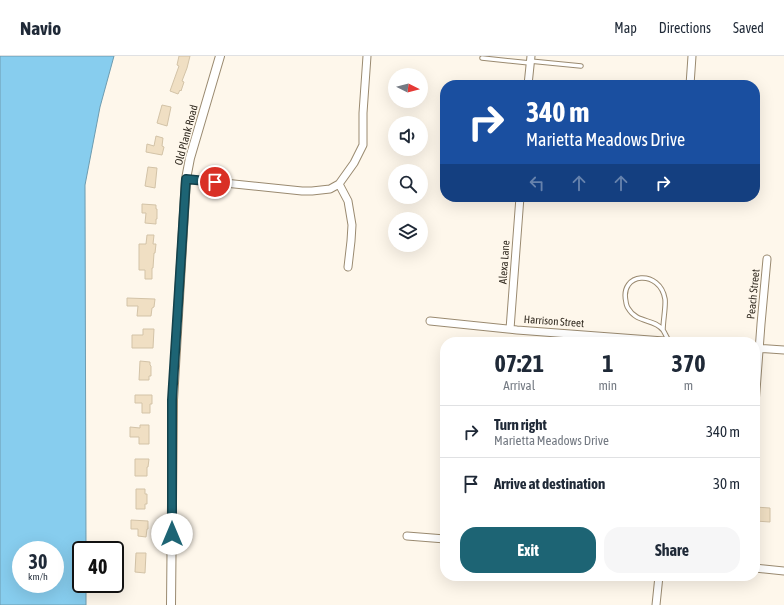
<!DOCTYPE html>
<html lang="en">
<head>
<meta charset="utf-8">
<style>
	:root { --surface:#fff; --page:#f6f6f7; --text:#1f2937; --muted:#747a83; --line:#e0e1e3; --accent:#1d6474 }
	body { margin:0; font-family:"Asap Condensed",sans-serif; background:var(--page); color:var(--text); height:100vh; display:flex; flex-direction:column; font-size:15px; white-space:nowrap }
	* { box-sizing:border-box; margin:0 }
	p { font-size:13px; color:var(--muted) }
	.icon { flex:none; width:22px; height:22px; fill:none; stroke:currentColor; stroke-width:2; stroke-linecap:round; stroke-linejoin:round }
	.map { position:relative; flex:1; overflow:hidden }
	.side { position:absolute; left:440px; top:281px; width:320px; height:244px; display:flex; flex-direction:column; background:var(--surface); border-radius:16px; box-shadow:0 4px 16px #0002 }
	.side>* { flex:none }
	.top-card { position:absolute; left:440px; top:24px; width:320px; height:122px; border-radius:16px; box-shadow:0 4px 16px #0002; background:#1a4fa0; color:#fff; overflow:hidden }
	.needle { width:26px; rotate:96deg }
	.controls { position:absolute; left:388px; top:12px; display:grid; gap:8px }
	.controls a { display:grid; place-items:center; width:40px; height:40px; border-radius:50%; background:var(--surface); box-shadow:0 4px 16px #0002; font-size:20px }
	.speed { position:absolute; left:12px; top:485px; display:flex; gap:8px; font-size:20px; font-weight:700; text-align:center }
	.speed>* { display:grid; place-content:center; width:52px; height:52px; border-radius:50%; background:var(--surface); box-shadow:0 4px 16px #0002; line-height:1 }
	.speed small { font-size:10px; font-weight:400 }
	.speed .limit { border:2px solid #111; border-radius:6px; background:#fff; color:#111 }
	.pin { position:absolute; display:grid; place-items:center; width:34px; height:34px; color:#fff; margin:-17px; border:2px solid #fff; border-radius:50%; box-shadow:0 1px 4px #0007 }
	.me { position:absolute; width:44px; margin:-22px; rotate:0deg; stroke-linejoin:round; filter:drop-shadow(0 0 3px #0008) }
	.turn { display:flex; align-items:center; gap:14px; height:84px; padding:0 20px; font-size:18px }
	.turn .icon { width:52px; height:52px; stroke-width:2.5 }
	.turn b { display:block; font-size:28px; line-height:34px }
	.lanes { display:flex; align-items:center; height:38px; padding:0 20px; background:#0003; justify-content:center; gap:20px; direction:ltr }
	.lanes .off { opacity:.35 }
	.eta { display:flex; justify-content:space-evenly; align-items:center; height:68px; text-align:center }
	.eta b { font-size:24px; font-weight:700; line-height:28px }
	.action { display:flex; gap:8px; margin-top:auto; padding:8px 20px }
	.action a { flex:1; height:46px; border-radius:16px; background:var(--accent); color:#fff; font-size:16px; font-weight:700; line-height:46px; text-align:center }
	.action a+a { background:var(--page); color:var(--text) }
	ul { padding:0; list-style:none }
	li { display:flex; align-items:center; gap:12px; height:52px; padding:0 20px; border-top:1px solid var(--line) }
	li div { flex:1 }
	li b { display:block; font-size:15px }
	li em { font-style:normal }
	header { display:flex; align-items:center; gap:24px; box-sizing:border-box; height:56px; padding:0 20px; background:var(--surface); border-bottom:1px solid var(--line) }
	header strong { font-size:19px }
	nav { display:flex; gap:22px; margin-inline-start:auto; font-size:14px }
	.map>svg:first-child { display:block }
	.water { fill:#87cdee; stroke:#6e9cb0; fill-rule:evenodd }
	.building { fill:#f0dfc3; stroke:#d3c3a7 }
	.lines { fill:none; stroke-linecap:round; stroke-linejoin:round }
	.service-casing { stroke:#9a8a70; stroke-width:5.5 }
	.minor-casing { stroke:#9a8a70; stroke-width:9 }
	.tertiary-casing { stroke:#9a8a70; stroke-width:10 }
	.service { stroke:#fff; stroke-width:3.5 }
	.minor { stroke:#fff; stroke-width:7 }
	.tertiary { stroke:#fff; stroke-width:8 }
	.route-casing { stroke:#13414b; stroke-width:10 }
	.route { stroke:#1d6474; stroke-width:7 }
	.labels { text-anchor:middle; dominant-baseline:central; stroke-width:3; stroke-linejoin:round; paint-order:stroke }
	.street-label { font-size:11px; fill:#322b21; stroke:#fef7eb }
</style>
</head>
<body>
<header>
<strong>Navio</strong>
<nav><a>Map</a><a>Directions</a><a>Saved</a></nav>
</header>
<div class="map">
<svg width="784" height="549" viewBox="0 0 784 549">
	<rect width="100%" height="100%" fill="#fef7eb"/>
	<!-- water -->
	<path class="water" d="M0,0h114l-14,51 -15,78 1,365h-5v34h5v21h-86zM21,494h34v34h-34z"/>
	<!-- building -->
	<path class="building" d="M179,0h11l-3,12 -5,13 2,1 -3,9 -1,-1 -2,4 -8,-3 9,-25 -2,-1z
		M162,49l9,2 -4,19 -10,-3z
		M156,80l7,2 -1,8 2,1 -2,8 -16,-3 1,-8 7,2z
		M148,111l9,1 -2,20 -10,-2z
		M142,148l14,1v4h1v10h-1v5l-11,-1 1,-10h-4z
		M147,179h7l-1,9h3l-1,9h-1l-1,15h-1v11h-7v-9h-6v-26h7z
		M127,242l28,1 -1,8 -2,1 -1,8h-14l1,-10h-11z
		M143,273h11l-1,19h-21v-13h11z
		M140,305l10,1v3l1,1v10h-2v4h-10z
		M135,339h17v9h-2v9h-8v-10h-7z
		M140,369h9v19h-10v-7h-9v-10l10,1z
		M135,403h14l-1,8h-1v9h-12z
		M136,433h9v5h2v10h-2v5h-9z
		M755,451l15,1v14l-15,-1z
		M131,464l17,1v8h-1l-1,8 -8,-1v-7h-7z
		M136,497h10l-1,20 -10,-1z"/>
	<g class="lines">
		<!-- service casing -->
		<g class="service-casing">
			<path id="service" d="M482,2l48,5
				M530,5l51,5
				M663,274c0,-9 3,-24 2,-31 -5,-30 -46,-27 -39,3 0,1 1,5 2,6 9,16 26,10 35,22 2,3 4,8 6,11"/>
		</g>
		<!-- minor casing -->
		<g class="minor-casing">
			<path id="minor" d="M528,29l3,-29
				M690,29l2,-29
				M186,123l116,12h10l18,-2 9,-5 15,-21 9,-18v-32l4,-57
				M339,128l9,17 4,24 -1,16 -3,26
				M430,265l87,9 160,12
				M510,273l10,-132
				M755,292l29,2
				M755,348l6,-80 6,-65
				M407,480l38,3
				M755,512l29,3
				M656,549l3,-29"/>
		</g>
		<!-- tertiary casing -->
		<g class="tertiary-casing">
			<path id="tertiary" d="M171,549l2,-205 13,-221 4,-21 30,-102"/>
		</g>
		<!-- service -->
		<use href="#service" class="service"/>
		<!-- minor -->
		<use href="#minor" class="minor"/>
		<!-- tertiary -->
		<use href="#tertiary" class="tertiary"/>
	</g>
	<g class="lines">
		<!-- route casing -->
		<g class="route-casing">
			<path id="route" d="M172,478v-134l14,-221 29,3"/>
		</g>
		<!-- route -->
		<use href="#route" class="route"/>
	</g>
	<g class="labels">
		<!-- street labels -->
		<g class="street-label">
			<text transform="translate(186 79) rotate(-75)">Old Plank Road</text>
			<text transform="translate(504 206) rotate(-86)">Alexa Lane</text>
			<text transform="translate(753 238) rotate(-84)">Peach Street</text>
			<text transform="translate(554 265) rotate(4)">Harrison Street</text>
		</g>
	</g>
</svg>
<div class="controls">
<a><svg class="needle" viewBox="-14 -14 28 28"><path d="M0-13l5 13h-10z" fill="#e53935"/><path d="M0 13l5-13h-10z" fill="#747a83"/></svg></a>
<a><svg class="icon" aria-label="sound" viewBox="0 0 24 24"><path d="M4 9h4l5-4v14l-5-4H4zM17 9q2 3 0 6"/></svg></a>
<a><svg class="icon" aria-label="search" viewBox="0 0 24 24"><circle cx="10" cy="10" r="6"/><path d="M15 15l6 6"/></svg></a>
<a><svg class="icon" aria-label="layers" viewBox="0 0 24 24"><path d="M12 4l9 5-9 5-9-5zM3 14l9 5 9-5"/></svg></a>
</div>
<div class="speed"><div>30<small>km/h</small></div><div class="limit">40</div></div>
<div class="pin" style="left:215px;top:126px;background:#d93025"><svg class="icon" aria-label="arrive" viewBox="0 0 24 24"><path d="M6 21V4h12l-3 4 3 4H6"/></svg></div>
<svg class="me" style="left:172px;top:478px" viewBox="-20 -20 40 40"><circle r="19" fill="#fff"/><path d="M0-13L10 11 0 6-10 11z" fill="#1d6474"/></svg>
<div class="top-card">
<div class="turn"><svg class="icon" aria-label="right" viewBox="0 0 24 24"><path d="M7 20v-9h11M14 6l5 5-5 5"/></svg><div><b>340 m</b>Marietta Meadows Drive</div></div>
<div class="lanes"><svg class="icon off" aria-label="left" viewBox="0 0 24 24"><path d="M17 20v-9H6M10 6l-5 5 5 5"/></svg><svg class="icon off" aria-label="ahead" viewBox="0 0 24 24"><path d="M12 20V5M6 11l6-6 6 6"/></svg><svg class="icon off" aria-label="ahead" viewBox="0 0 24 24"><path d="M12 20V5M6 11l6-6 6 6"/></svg><svg class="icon" aria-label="right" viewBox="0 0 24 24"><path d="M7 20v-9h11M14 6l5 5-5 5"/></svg></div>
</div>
<section class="side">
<div class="eta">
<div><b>07:21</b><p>Arrival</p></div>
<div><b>1</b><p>min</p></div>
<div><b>370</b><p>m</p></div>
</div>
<ul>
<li><svg class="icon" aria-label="right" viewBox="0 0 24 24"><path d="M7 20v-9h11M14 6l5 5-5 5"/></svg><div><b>Turn right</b><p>Marietta Meadows Drive</p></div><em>340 m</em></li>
<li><svg class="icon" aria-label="arrive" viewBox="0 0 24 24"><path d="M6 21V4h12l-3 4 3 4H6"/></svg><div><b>Arrive at destination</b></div><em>30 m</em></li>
</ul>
<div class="action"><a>Exit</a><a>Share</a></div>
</section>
</div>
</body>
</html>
